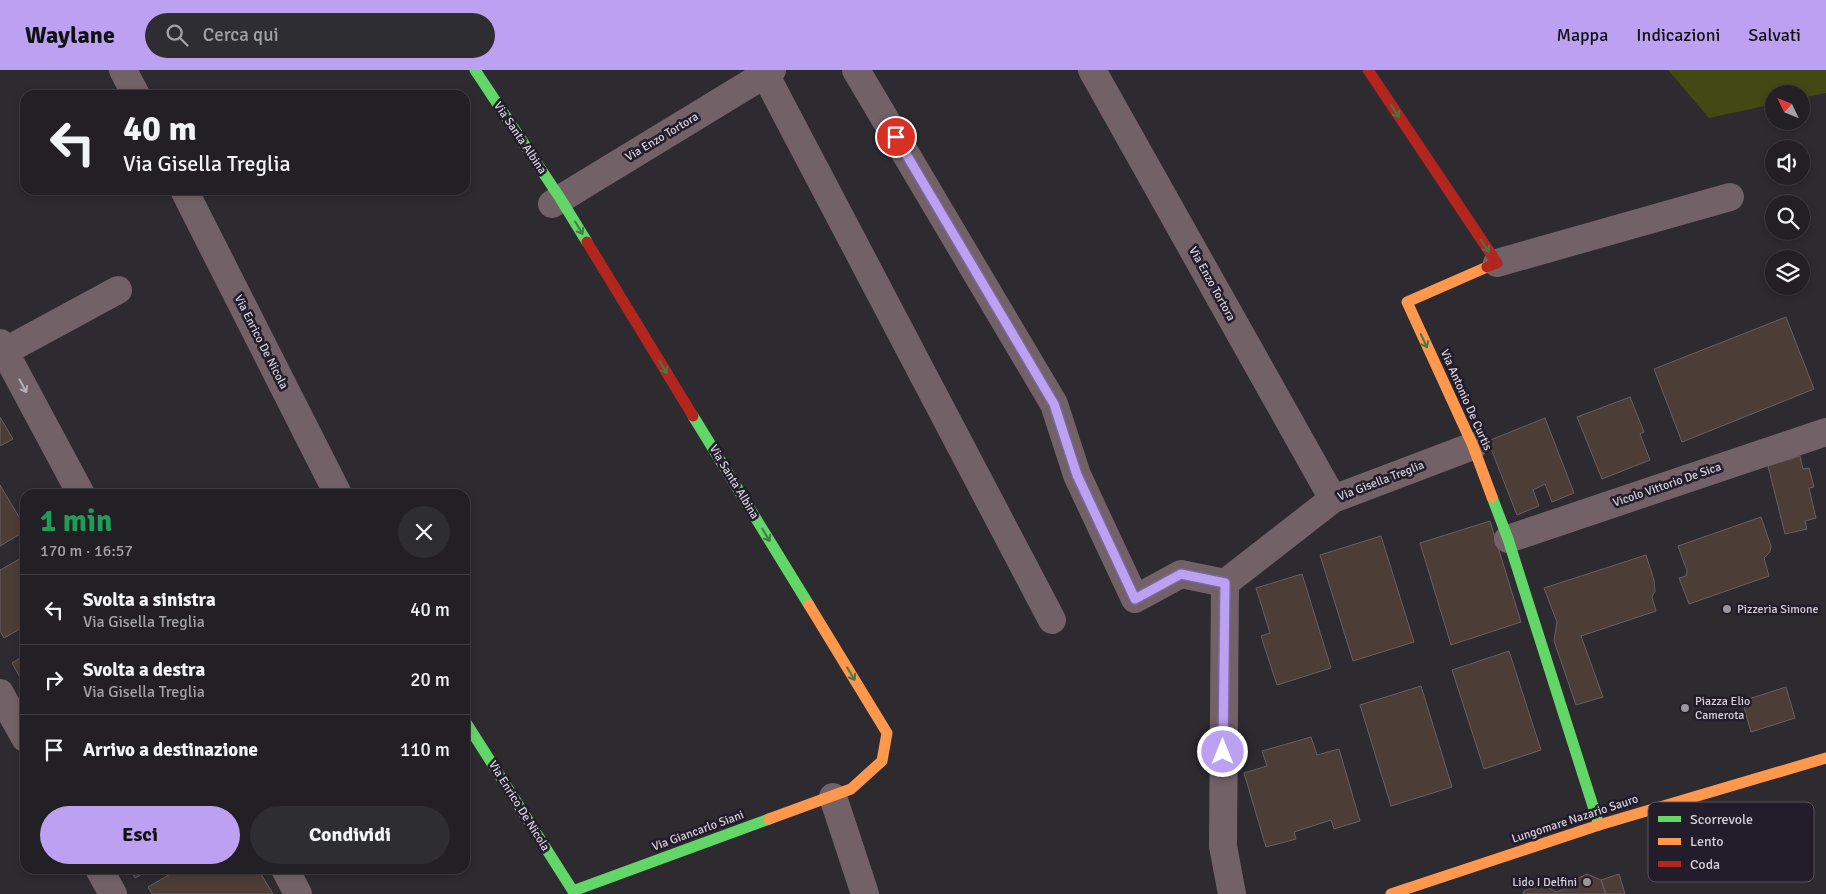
<!DOCTYPE html>
<html lang="it">
<head>
<meta charset="utf-8">
<style>
	:root { --surface:#222024; --page:#2e2d31; --text:#f1f3f6; --muted:#a2a3a6; --line:#3f3e41; --accent:#bca0f2 }
	body { margin:0; font-family:Signika,sans-serif; background:var(--page); color:var(--text); height:100vh; display:flex; flex-direction:column; font-size:19px; white-space:nowrap }
	* { box-sizing:border-box; margin:0 }
	p { font-size:16px; color:var(--muted) }
	.icon { flex:none; width:28px; height:28px; fill:none; stroke:currentColor; stroke-width:2; stroke-linecap:round; stroke-linejoin:round }
	.map { position:relative; flex:1; overflow:hidden }
	.sheet { position:absolute; left:20px; top:419px; width:450px; height:385px; display:flex; flex-direction:column; background:var(--surface); border-radius:15px; box-shadow:0 2px 8px #0003,0 0 0 1px var(--line) }
	.sheet>* { flex:none }
	.hud { position:absolute; left:20px; top:20px; width:450px; height:105px; border-radius:15px; box-shadow:0 2px 8px #0003,0 0 0 1px var(--line); background:#222024; color:var(--text); overflow:hidden }
	.needle { width:32px; rotate:313deg }
	.buttons { position:absolute; left:1765px; top:15px; display:grid; gap:10px }
	.buttons a { display:grid; place-items:center; width:45px; height:45px; border-radius:50%; background:var(--surface); box-shadow:0 2px 8px #0003,0 0 0 1px var(--line); font-size:25px }
	.pin { position:absolute; display:grid; place-items:center; width:42px; height:42px; color:#fff; margin:-21px; border:2px solid #fff; border-radius:50%; box-shadow:0 1px 5px #0007 }
	.me { position:absolute; width:55px; margin:-28px; rotate:0deg; stroke-linejoin:round; filter:drop-shadow(0 0 4px #0008) }
	.turn { display:flex; align-items:center; gap:18px; height:105px; padding:0 20px; font-size:22px }
	.turn .icon { width:65px; height:65px; stroke-width:2.5 }
	.turn b { display:block; font-size:35px; line-height:42px }
	.round { display:grid; place-items:center; flex:none; width:52px; height:52px; border-radius:26px; background:var(--page) }
	.headline { display:flex; align-items:center; justify-content:space-between; height:85px; padding:0 20px }
	h1 { font-size:30px; font-weight:700; line-height:38px; color:#1e9e55 }
	.action { display:flex; gap:10px; margin-top:auto; padding:10px 20px }
	.action a { flex:1; height:58px; border-radius:30px; background:var(--accent); color:#111; font-size:20px; font-weight:700; line-height:58px; text-align:center }
	.action a+a { background:var(--page); color:var(--text) }
	ul { padding:0; list-style:none }
	li { display:flex; align-items:center; gap:15px; height:70px; padding:0 20px; border-top:1px solid var(--line) }
	li div { flex:1 }
	li b { display:block; font-size:19px }
	li em { font-style:normal }
	header { display:flex; align-items:center; gap:30px; box-sizing:border-box; height:70px; padding:0 25px; background:var(--accent); color:#111 }
	header strong { font-size:24px }
	nav { display:flex; gap:28px; margin-inline-start:auto; font-size:18px }
	.search { width:350px; height:45px; background:var(--page); display:flex; align-items:center; gap:12px; box-sizing:border-box; padding:0 18px; border-radius:28px; color:var(--muted); font-size:19px }
	.map>svg:first-child { display:block }
	.green { fill:#434912 }
	.building { fill:#4c3d37; stroke:#666162 }
	.lines { fill:none; stroke-linecap:round; stroke-linejoin:round }
	.street { stroke:#726267; stroke-width:28 }
	.fast { stroke:#63d668; stroke-width:11 }
	.slow { stroke:#ff974d; stroke-width:11 }
	.jam { stroke:#b3261e; stroke-width:11 }
	.oneway { stroke:#437949 }
	.oneway2 { stroke:#b7b0b8 }
	.route-casing { stroke:#7a689d; stroke-width:12 }
	.route { stroke:#bca0f2; stroke-width:9 }
	.poi-dot { fill:#9a979e; stroke:#231c2a; stroke-width:2 }
	.labels { text-anchor:middle; dominant-baseline:central; stroke-width:5; stroke-linejoin:round; paint-order:stroke }
	.street-label { font-size:12px; fill:#d5d1da; stroke:#231c2a }
	.poi-label { font-size:12px; fill:#d5d1da; stroke:#231c2a; text-anchor:start }
	.key { fill:#231c2a; stroke:#58525f; stroke-width:1 }
	.key-label { font-size:14px; fill:#d5d1da }
</style>
</head>
<body>
<header>
<strong>Waylane</strong>
<div class="search"><svg class="icon" aria-label="search" viewBox="0 0 24 24"><circle cx="10" cy="10" r="6"/><path d="M15 15l6 6"/></svg>Cerca qui</div>
<nav><a>Mappa</a><a>Indicazioni</a><a>Salvati</a></nav>
</header>
<div class="map">
<svg width="1826" height="824" viewBox="0 0 1826 824">
	<rect width="100%" height="100%" fill="#2d2a30"/>
	<!-- green -->
	<path class="green" d="M1668,0h158v23l-25,5v-4h-27v10l-65,14z"/>
	<!-- building -->
	<path class="building" d="M1786,247l28,72 -132,53 -28,-73z
		M1630,327l14,35 -4,2 10,26 -48,19 -25,-62z
		M0,347l13,22 -13,7z
		M1545,348l29,75 -22,9 -7,-18 -12,6 6,16 -22,9 -29,-74z
		M1800,386l3,13 6,-1 5,19 -5,1 7,30 -11,3 2,8 -22,5 -17,-68z
		M0,415l25,42v4l-25,15z
		M1761,447l10,29 -1,6 -6,6 5,18 -80,28 -10,-26 7,-2 1,-5 -9,-25z
		M1490,451l31,101 -70,23 -31,-102z
		M1381,466l33,106 -61,19 -33,-106z
		M1646,485l8,25 1,11 -3,6 4,14 -75,25 22,61 -27,8 -22,-64 3,-19 -13,-34z
		M25,486v70l-21,12 -4,-7v-61z
		M1302,504l29,94 -54,17 -16,-49 9,-3 -14,-45z
		M1509,581l32,99 -57,19 -32,-99z
		M25,585v31l-13,-23z
		M1421,616l31,101 -61,19 -31,-101z
		M1786,617l9,31 -44,14 -9,-31z
		M1311,667l6,18 22,-6 21,72 -26,8 -3,-9 -37,12 2,7 -30,8 -22,-74 23,-7 -5,-15z
		M130,799h21l-16,9z
		M179,799h79l15,25h-121l-4,-7z
		M1587,804l14,6 5,14h-83l1,-3 18,-7 14,8 11,-4 7,-8z
		M1619,804l6,20h-19l-5,-14z"/>
	<g class="lines">
		<!-- street -->
		<path class="street" d="M123,0l13,25
			M856,0l198,334 23,71 58,124 46,-25 44,9
			M1092,0l241,429
			M765,4l287,546
			M184,120l154,304
			M552,134l220,-134
			M1497,193l233,-66
			M0,273l81,151
			M0,284l118,-64
			M1508,469l318,-107
			M0,623l25,45
			M833,727l32,97
			M99,799l14,25
			M285,799l13,25
			M1232,824l-9,-48 2,-263 108,-84 140,-53"/>
		<!-- fast -->
		<path class="fast" d="M475,0l85,128 27,44
			M693,346l116,189
			M1492,427l16,42 91,286
			M465,651l108,170 196,-72"/>
		<!-- slow -->
		<path class="slow" d="M1487,197l-80,35 66,144 19,51
			M769,749l82,-30 31,-28 5,-28 -78,-128
			M1391,824l208,-69 227,-67"/>
		<!-- jam -->
		<path class="jam" d="M1368,0l129,193 -10,4
			M587,172l106,174"/>
	</g>
	<!-- one-way arrows -->
	<defs><path id="oneway-shaft" d="M-6 0H5M1.5-3L5.5 0L1.5 3" fill="none" stroke-width="1.6" stroke-linecap="round" stroke-linejoin="round" transform="scale(1.25)"/></defs>
	<g class="oneway">
		<use href="#oneway-shaft" transform="translate(1395 41) rotate(56)"/>
		<use href="#oneway-shaft" transform="translate(579 158) rotate(59)"/>
		<use href="#oneway-shaft" transform="translate(1485 176) rotate(56)"/>
		<use href="#oneway-shaft" transform="translate(1424 271) rotate(65)"/>
		<use href="#oneway-shaft" transform="translate(663 297) rotate(59)"/>
		<use href="#oneway-shaft" transform="translate(766 465) rotate(59)"/>
		<use href="#oneway-shaft" transform="translate(851 604) rotate(59)"/>
	</g>
	<use class="oneway2" href="#oneway-shaft" transform="translate(23 316) rotate(62)"/>
	<g class="lines">
		<!-- route casing -->
		<g class="route-casing">
			<path id="route" d="M896,67l158,267 23,71 58,124 46,-25 44,9 -2,169"/>
		</g>
		<!-- route -->
		<use href="#route" class="route"/>
	</g>
	<!-- markers -->
	<g class="poi-dot">
		<circle cx="1727" cy="539" r="5"/>
		<circle cx="1685" cy="638" r="5"/>
		<circle cx="1587" cy="812" r="5"/>
	</g>
	<g class="labels">
		<!-- street labels -->
		<g class="street-label">
			<text transform="translate(662 67) rotate(-31)">Via Enzo Tortora</text>
			<text transform="translate(520 68) rotate(56)">Via Santa Albina</text>
			<text transform="translate(1212 214) rotate(61)">Via Enzo Tortora</text>
			<text transform="translate(261 272) rotate(63)">Via Enrico De Nicola</text>
			<text transform="translate(1466 330) rotate(66)">Via Antonio De Curtis</text>
			<text transform="translate(1381 411) rotate(-21)">Via Gisella Treglia</text>
			<text transform="translate(734 412) rotate(59)">Via Santa Albina</text>
			<text transform="translate(1667 415) rotate(-19)">Vicolo Vittorio De Sica</text>
			<text transform="translate(519 736) rotate(58)">Via Enrico De Nicola</text>
			<text transform="translate(1575 749) rotate(-18)">Lungomare Nazario Sauro</text>
			<text transform="translate(698 761) rotate(-20)">Via Giancarlo Siani</text>
		</g>
		<!-- poi labels -->
		<g class="poi-label">
			<text x="1737" y="539">Pizzeria Simone</text>
			<text x="1695" y="631">Piazza Elio<tspan x="1695" dy="14">Camerota</tspan></text>
			<text x="1577" y="812" text-anchor="end">Lido I Delfini</text>
		</g>
	</g>
	<!-- legend -->
	<rect x="1648" y="732" width="166" height="80" rx="8" class="key"/>
	<rect x="1658" y="746" width="23" height="6" fill="#63d668"/>
	<rect x="1658" y="768" width="23" height="7" fill="#ff974d"/>
	<rect x="1658" y="791" width="23" height="6" fill="#b3261e"/>
	<g class="key-label">
		<text x="1690" y="754">Scorrevole</text>
		<text x="1690" y="776">Lento</text>
		<text x="1690" y="799">Coda</text>
	</g>
</svg>
<div class="buttons">
<a><svg class="needle" viewBox="-14 -14 28 28"><path d="M0-13l5 13h-10z" fill="#e53935"/><path d="M0 13l5-13h-10z" fill="#a2a3a6"/></svg></a>
<a><svg class="icon" aria-label="sound" viewBox="0 0 24 24"><path d="M4 9h4l5-4v14l-5-4H4zM17 9q2 3 0 6"/></svg></a>
<a><svg class="icon" aria-label="search" viewBox="0 0 24 24"><circle cx="10" cy="10" r="6"/><path d="M15 15l6 6"/></svg></a>
<a><svg class="icon" aria-label="layers" viewBox="0 0 24 24"><path d="M12 4l9 5-9 5-9-5zM3 14l9 5 9-5"/></svg></a>
</div>
<div class="pin" style="left:896px;top:67px;background:#d93025"><svg class="icon" aria-label="arrive" viewBox="0 0 24 24"><path d="M6 21V4h12l-3 4 3 4H6"/></svg></div>
<svg class="me" style="left:1223px;top:682px" viewBox="-20 -20 40 40"><circle r="17" fill="#bca0f2" stroke="#fff" stroke-width="3"/><path d="M0-11L8 9 0 5-8 9z" fill="#fff"/></svg>
<div class="hud">
<div class="turn"><svg class="icon" aria-label="left" viewBox="0 0 24 24"><path d="M17 20v-9H6M10 6l-5 5 5 5"/></svg><div><b>40 m</b>Via Gisella Treglia</div></div>
</div>
<section class="sheet">
<div class="headline"><div><h1>1 min</h1><p>170 m · 16:57</p></div><a class="round"><svg class="icon" aria-label="close" viewBox="0 0 24 24"><path d="M6 6l12 12M18 6L6 18"/></svg></a></div>
<ul>
<li><svg class="icon" aria-label="left" viewBox="0 0 24 24"><path d="M17 20v-9H6M10 6l-5 5 5 5"/></svg><div><b>Svolta a sinistra</b><p>Via Gisella Treglia</p></div><em>40 m</em></li>
<li><svg class="icon" aria-label="right" viewBox="0 0 24 24"><path d="M7 20v-9h11M14 6l5 5-5 5"/></svg><div><b>Svolta a destra</b><p>Via Gisella Treglia</p></div><em>20 m</em></li>
<li><svg class="icon" aria-label="arrive" viewBox="0 0 24 24"><path d="M6 21V4h12l-3 4 3 4H6"/></svg><div><b>Arrivo a destinazione</b></div><em>110 m</em></li>
</ul>
<div class="action"><a>Esci</a><a>Condividi</a></div>
</section>
</div>
</body>
</html>
